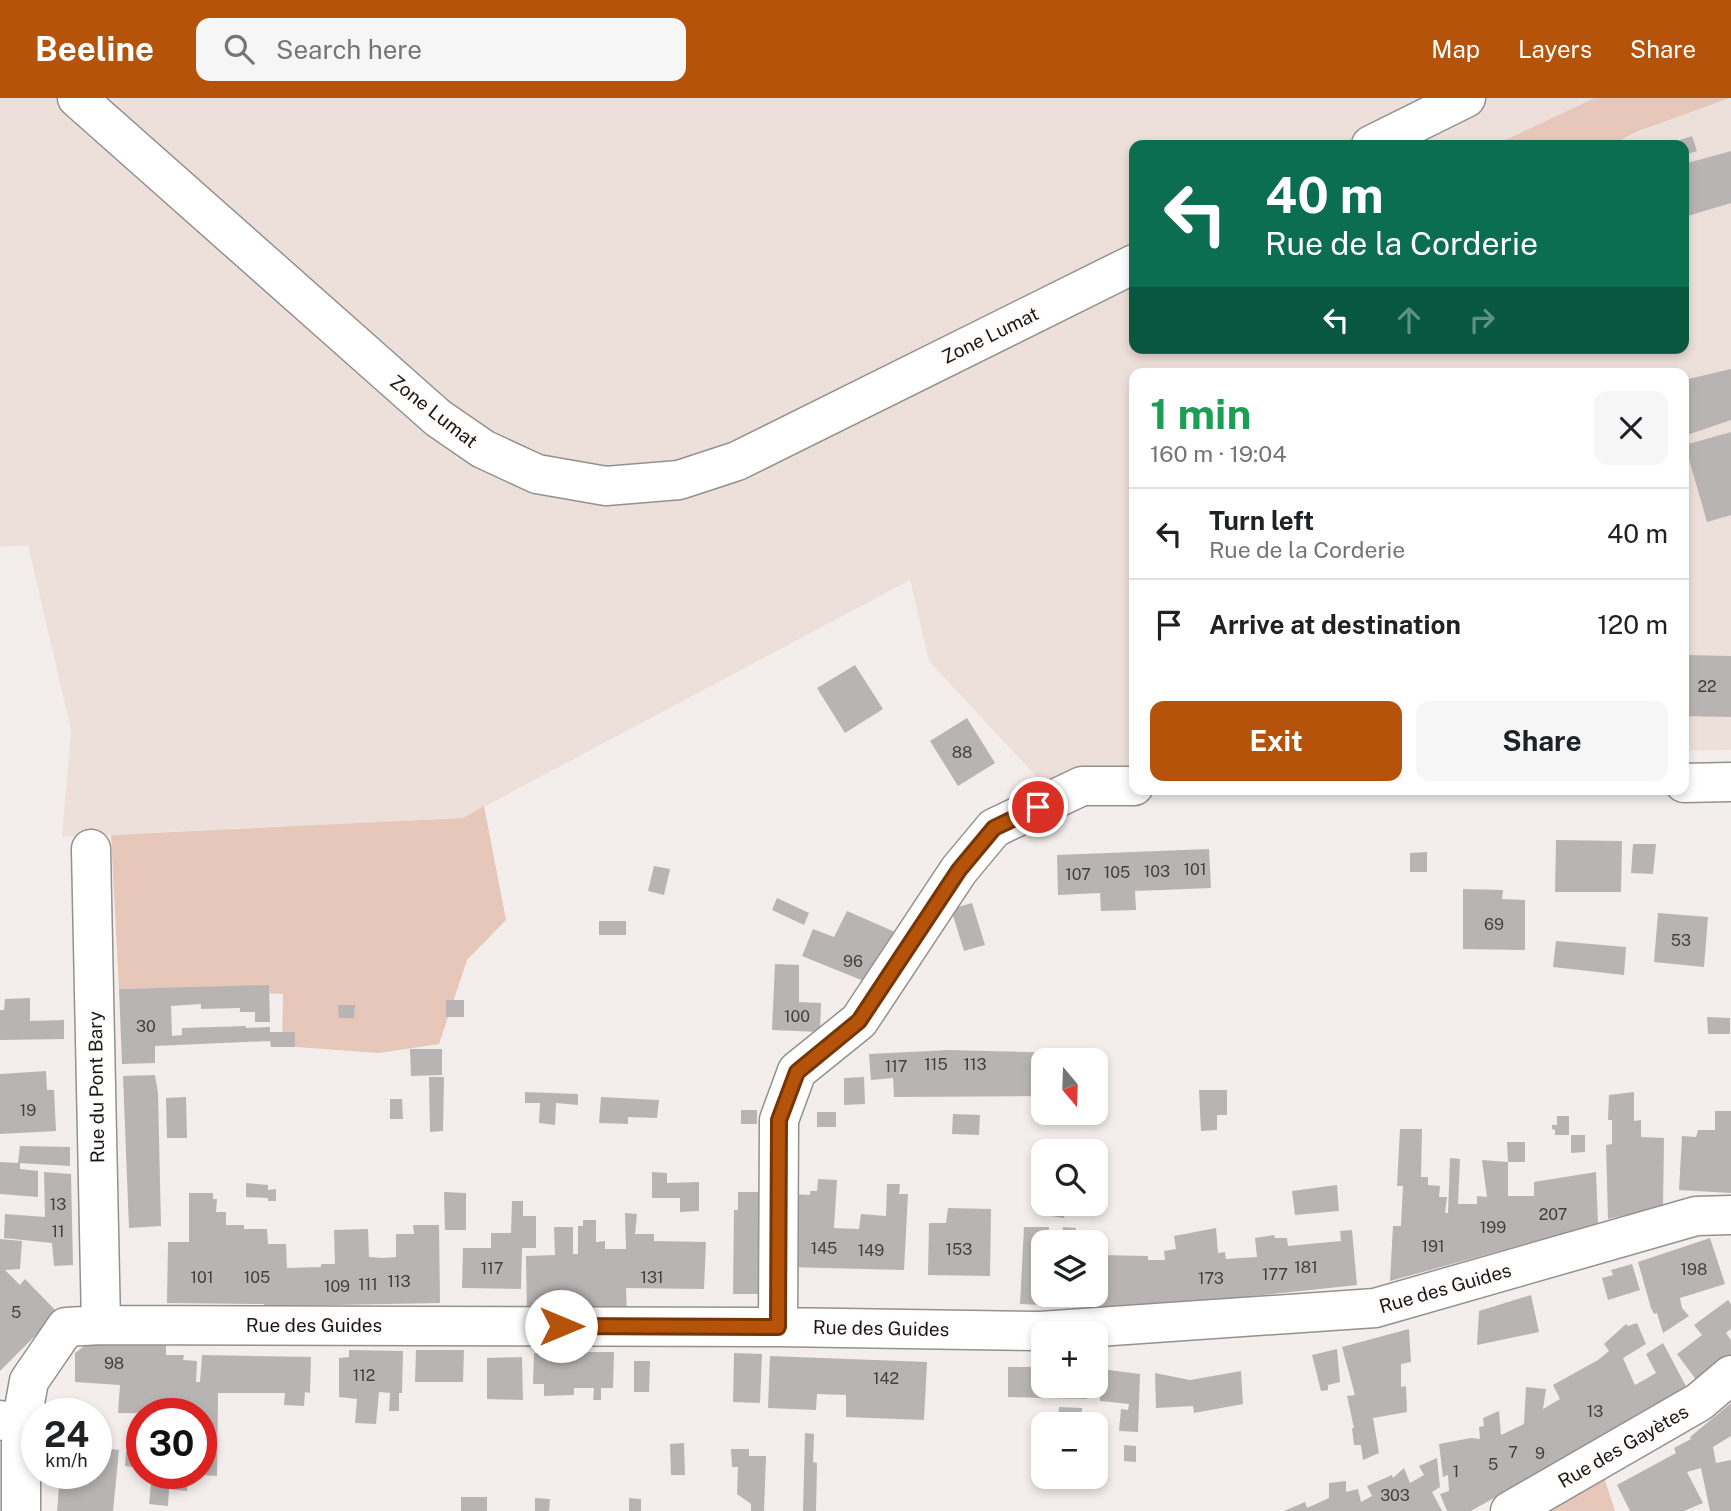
<!DOCTYPE html>
<html lang="en">
<head>
<meta charset="utf-8">
<style>
	:root { --surface:#fff; --page:#f6f6f6; --text:#202124; --muted:#757577; --line:#e0e0e0; --accent:#b45309 }
	body { margin:0; font-family:"Public Sans",sans-serif; background:var(--page); color:var(--text); height:100vh; display:flex; flex-direction:column; font-size:26px; white-space:nowrap }
	* { box-sizing:border-box; margin:0 }
	p { font-size:23px; color:var(--muted) }
	.icon { flex:none; width:38px; height:38px; fill:none; stroke:currentColor; stroke-width:2; stroke-linecap:round; stroke-linejoin:round }
	.map { position:relative; flex:1; overflow:hidden }
	.drawer { position:absolute; left:1129px; top:270px; width:560px; height:427px; display:flex; flex-direction:column; background:var(--surface); border-radius:14px; box-shadow:0 4px 10px #0003 }
	.drawer>* { flex:none }
	.banner { position:absolute; left:1129px; top:42px; width:560px; height:214px; border-radius:14px; box-shadow:0 4px 10px #0003; background:#0b6e4f; color:#fff; overflow:hidden }
	.needle { width:46px; rotate:161deg }
	.buttons { position:absolute; left:1031px; top:950px; display:grid; gap:14px }
	.buttons a { display:grid; place-items:center; width:77px; height:77px; border-radius:14px; background:var(--surface); box-shadow:0 4px 10px #0003; font-size:35px }
	.speed { position:absolute; left:21px; top:1300px; display:flex; gap:14px; font-size:35px; font-weight:700; text-align:center }
	.speed>* { display:grid; place-content:center; width:91px; height:91px; border-radius:50%; background:var(--surface); box-shadow:0 4px 10px #0003; line-height:1 }
	.speed small { font-size:18px; font-weight:400 }
	.speed .limit { border:10px solid #d22; background:#fff; color:#111 }
	.pin { position:absolute; display:grid; place-items:center; width:60px; height:60px; color:#fff; margin:-30px; border:4px solid #fff; border-radius:50%; box-shadow:0 2px 7px #0007 }
	.me { position:absolute; width:77px; margin:-38px; rotate:90deg; stroke-linejoin:round; filter:drop-shadow(0 0 5px #0008) }
	.turn { display:flex; align-items:center; gap:24px; height:147px; padding:0 21px; font-size:32px }
	.turn .icon { width:91px; height:91px; stroke-width:2.5 }
	.turn b { display:block; font-size:49px; line-height:60px }
	.lanes { display:flex; align-items:center; height:66px; padding:0 21px; background:#0003; justify-content:center; gap:35px; direction:ltr }
	.lanes .off { opacity:.35 }
	.round { display:grid; place-items:center; flex:none; width:74px; height:74px; border-radius:14px; background:var(--page) }
	.headline { display:flex; align-items:center; justify-content:space-between; height:119px; padding:0 21px }
	h1 { font-size:42px; font-weight:700; line-height:52px; color:#1e9e55 }
	.primary-button { display:flex; gap:14px; margin-top:auto; padding:14px 21px }
	.primary-button a { flex:1; height:80px; border-radius:14px; background:var(--accent); color:#fff; font-size:28px; font-weight:700; line-height:80px; text-align:center }
	.primary-button a+a { background:var(--page); color:var(--text) }
	ul { padding:0; list-style:none }
	li { display:flex; align-items:center; gap:21px; height:91px; padding:0 21px; border-top:2px solid var(--line) }
	li div { flex:1 }
	li b { display:block; font-size:26px }
	li em { font-style:normal }
	header { display:flex; align-items:center; gap:42px; box-sizing:border-box; height:98px; padding:0 35px; background:var(--accent); color:#fff }
	header strong { font-size:33px }
	nav { display:flex; gap:38px; margin-inline-start:auto; font-size:24px }
	.search { width:490px; height:63px; background:var(--page); display:flex; align-items:center; gap:18px; box-sizing:border-box; padding:0 24px; border-radius:14px; color:var(--muted); font-size:26px }
	.map>svg:first-child { display:block }
	.built { fill:#ede0da }
	.green { fill:#e6c7b9 }
	.building { fill:#b9b4b4 }
	.lines { fill:none; stroke-linecap:round; stroke-linejoin:round }
	.minor-casing { stroke:#94908e; stroke-width:41 }
	.minor { stroke:#fff; stroke-width:38 }
	.route-casing { stroke:#753606; stroke-width:18 }
	.route { stroke:#b45309; stroke-width:12 }
	.labels { text-anchor:middle; dominant-baseline:central; stroke-width:5; stroke-linejoin:round; paint-order:stroke }
	.number-label { font-size:16px; fill:#423f3e }
	.street-label { font-size:19px; fill:#1a1817; stroke:#fffcfb }
</style>
</head>
<body>
<header>
<strong>Beeline</strong>
<div class="search"><svg class="icon" aria-label="search" viewBox="0 0 24 24"><circle cx="10" cy="10" r="6"/><path d="M15 15l6 6"/></svg>Search here</div>
<nav><a>Map</a><a>Layers</a><a>Share</a></nav>
</header>
<div class="map">
<svg width="1731" height="1413" viewBox="0 0 1731 1413">
	<rect width="100%" height="100%" fill="#f3eeec"/>
	<!-- built -->
	<path class="built" d="M0,0h1606l-109,47h-363v203h550v-203h-72l50,-24 69,-23v652l-47,1v-378h-550v404l-90,8 -115,-124 -19,-81 -447,238 -401,19 9,-107 -43,-185 -28,2z"/>
	<!-- green -->
	<path class="green" d="M1595,0h135l-89,32 -30,15h-116z
		M484,708l22,114 -39,40 -28,84 -60,9 -97,-7 1,-52 -113,-6 -51,1 -8,-154 352,-17z
		M1603,1376l12,37h-82z"/>
	<!-- building -->
	<path class="building" d="M1692,38l5,15 -13,4v-10h-19z
		M1731,53v52l-47,14v-53z
		M1731,271v51l-47,16v-56z
		M1731,334v83l-24,7 -22,-77z
		M1684,557l47,1v61l-47,-1z
		M855,567l28,44 -38,24 -28,-45z
		M967,620l28,45 -37,23 -28,-45z
		M1556,742l66,1 -1,51h-66z
		M1633,746h23l-3,30 -22,-1z
		M1209,751l2,39 -76,3 1,19 -35,1 -1,-18 -42,2 -1,-40z
		M1427,754v20h-17v-19z
		M654,768l16,3 -6,26 -16,-4z
		M1463,791l40,1 -1,9 23,1v50l-62,-1z
		M777,800l32,15 -5,12 -32,-15z
		M972,805l13,42 -21,6 -13,-42z
		M847,813l48,21 -24,52 -69,-28 11,-27 21,8z
		M1658,815l50,4 -4,50 -50,-5z
		M599,823h27v14h-27z
		M1556,843l70,6 -2,28 -71,-8z
		M775,866l24,1v37l22,1 -1,29 -48,-2z
		M269,887l1,37h-15v-10h-15v-4l-39,1v-5l-30,2 1,30 10,-1v-7l64,-2v2l24,-1v5h25v15h-24l-1,-6 -115,5v17l-33,1 -3,-75z
		M30,900v23l34,-1v19l-64,1v-30h4l1,-11z
		M446,902h18v17h-18z
		M338,907h17l-1,13h-15z
		M1707,919l23,1v16h-22z
		M410,951h32v26l-31,1z
		M949,952l149,4v6h-55v36l-149,1 -1,-19 -22,2 -2,-26z
		M46,973l1,19h7l2,41 -56,3v-60z
		M155,977l3,18 3,133 -32,2 -6,-152z
		M429,979h15l-1,54 -13,1z
		M864,979l1,27 -21,1v-27z
		M1199,992h28v25h-10v15l-16,1z
		M525,994l53,2v11l-22,-2 -1,22 -16,-2 1,-20h-15z
		M1634,994v29l7,-1v17l23,1 -1,69 -55,12 -2,-74 6,-1v-24h-4l1,-25z
		M186,999l1,41h-20l-1,-40z
		M601,999l58,3 -2,18 -29,-1v7l-29,-1z
		M390,1001h12l1,20h-13z
		M741,1012h16v14h-16z
		M1715,1013h16v82l-52,-3 3,-54 14,1 2,-7h17z
		M817,1014h19v15h-19z
		M1056,1015h15v11h-15z
		M953,1016l27,1 -1,20 -27,-1z
		M1557,1018h12v19h-14v-5l-3,-1v-4h5z
		M1400,1031h22l-1,48h7v8l12,1 -1,11h8l-2,16h3l2,-55 10,1 -2,45h19v-8l10,1 -5,-37 26,2 -1,-20h18v20h-17v34h26v-14l62,-10 2,52 -208,57 3,-55h8l2,-40h-6z
		M1571,1037h14v17l-14,1z
		M20,1048l50,1v19l-52,-3z
		M0,1064l20,1v6l18,2v26l-38,-3z
		M44,1074l27,2 2,91 -19,1 -2,-23 -48,-5 1,-24 40,3z
		M652,1074l15,1v10l32,-1v29l-19,1v-14h-28z
		M818,1081l19,1 -3,48 25,1 2,-15 25,2 1,-32h13l-1,10h9l-4,76 -117,-3 2,-73 21,1v-4h7z
		M246,1085l22,2v5l8,-1v12h-8v-3l-22,-1z
		M1337,1087l2,26 -44,4 -3,-24z
		M444,1094l22,1v37h-21z
		M738,1094h25l-4,102h-26l1,-84h4z
		M189,1095h24v6h4l-1,13h10v13h18v4h23l1,15h18l1,24 34,-1v-3h14l-1,-34 34,-1 1,28 14,1 13,-1v-23h18l-1,-9h26l1,78 -160,3v9h-16v-11l-97,-1 1,-61h21z
		M512,1103h11v15h13v32h-14l-1,41 -59,-1 1,-40h28v-15h20z
		M1052,1106h14l-2,14 -13,-2z
		M948,1110l43,1 -1,67 -62,-1 1,-52h17z
		M625,1115l12,1 -2,20h19v7l52,1 -2,47 -78,-1 1,26 -100,1 -1,-59 29,-1 -1,-28h19v27h5v-28h5v-6h13v22l9,-1v8h21z
		M1024,1129h25l-1,15h-5v53h53v-51h3v11l49,1v4h17l-1,-9 12,-2 -2,-13 42,-8 2,25 7,-1 1,7 31,-2 -2,-19 19,-3 1,3h12l1,8 53,-5 -1,-10 12,-1 5,55 -187,20 -71,3 -79,-4z
		M1063,1129l13,1v6l15,1v7h-29z
		M1710,1140l15,46 -45,14 2,10 7,8 -26,17 -6,-20 -3,1 -3,-6 -13,-46z
		M0,1141l22,2 -2,28 -15,1 15,15 5,-6 33,34 -58,58z
		M1632,1166l8,26 -32,10 -6,-22 11,-3 -2,-5z
		M1531,1197l8,37 -62,13 2,-34z
		M1728,1202l3,4v25l-5,4 5,7v16l-34,25 -20,-27 25,-19 -8,-10z
		M1637,1225l9,21 -23,14 12,27 21,-12 -10,-19 17,-11 24,45 -216,123h-24l-7,-17 9,-3 -1,-16 -5,2 -4,-33 32,-6 9,1 -1,-12 5,-1 -1,-8 16,-7 2,24 23,-11 2,-37 20,2 -3,20 17,-10 -7,-14 45,-25 11,-9 -5,-7 22,-20 2,2z
		M1409,1231l2,33 -10,2v23l5,-1 1,26 -34,6 6,35 -16,7 -2,-15h-7l-2,-17h2l-7,-32 8,-1 -13,-48z
		M166,1244v13h18l-1,5 14,1 -1,21h4l2,-27 109,2 -1,36 -5,-1 -1,14 -20,-1 1,-12h-67l-1,83 -16,-1v-61l-83,-1 2,-28 -45,-3v-29l12,-9z
		M1337,1251l3,33 -12,3v5l-7,1 -9,-36z
		M349,1252l54,1 -1,42h-3v18h-10l1,-18 -11,-1 -3,32 -21,-1 2,-24 -18,-2v-39l10,-1z
		M416,1252h48l-1,32h-48z
		M575,1254h39l-1,36h-12v12h-8l1,-12h-20v7l-30,1v-12h-11l1,-31h21v8l20,-1z
		M734,1255l28,1 -2,49 -27,-1z
		M770,1258l157,6 -3,58 -78,-3v-22l-29,-1 -1,16 -48,-2z
		M522,1259l1,43 -36,-1v-41z
		M634,1263h16l-1,31h-15z
		M1008,1269h35v19h45l-1,13 -79,-2z
		M1101,1271l39,5 -2,58 -19,-1 2,-22 7,1 1,-6 -29,-3z
		M1241,1273l2,33 -49,9 -1,-7 -37,2 -1,-35 35,7z
		M1731,1305v33l-18,11 3,16 15,-3v51h-21l-9,-43 -14,4 16,31 -19,8h-54l-13,-26 59,-32 -2,-5 17,-9 -1,-2z
		M1059,1309l23,1 -1,16h-23z
		M805,1335l9,1 -1,28 4,1 -1,48h-13z
		M684,1345l1,32h-14l-1,-31z
		M1124,1347l12,1v16l-12,-1z
		M96,1349l23,3 -6,61h-56l3,-37h36z
		M731,1351h18v7h17l-2,55h-13v-7l-14,-10 1,-27h-6z
		M126,1354l16,1 -1,15 -16,-2z
		M1437,1360l3,29 -8,5 10,19h-158l21,-9 2,6 22,-10v-15l17,-2v11l12,-3 3,13 11,-6 -5,-10 25,-11 1,3 11,-10 6,15 14,-8 -5,-9z
		M152,1376h36l-1,17 -18,-2 -1,17 -19,-2z
		M461,1399h26v14h-26z
		M535,1400l15,1 -1,12h-14z
		M629,1400l12,1v12h-12z"/>
	<g class="lines">
		<!-- minor casing -->
		<g class="minor-casing">
			<path id="minor" d="M77,0l361,320 45,31 54,25 69,12 73,-6 58,-19 397,-197
				M1371,47l95,-47
				M1684,685l47,-1
				M91,751l10,476
				M778,1229l1,-207 18,-49 62,-50 100,-151 35,-42 88,-42h52
				M0,1322l21,5 8,-44 37,-54 35,-2 677,2 262,4 335,-23 321,-92 35,-1
				M21,1413v-86
				M1510,1413l189,-109 32,-27"/>
		</g>
		<!-- minor -->
		<use href="#minor" class="minor"/>
	</g>
	<g class="lines">
		<!-- route casing -->
		<g class="route-casing">
			<path id="route" d="M561,1228l217,1 1,-207 18,-48 62,-51 100,-151 35,-42 44,-21"/>
		</g>
		<!-- route -->
		<use href="#route" class="route"/>
	</g>
	<g class="labels">
		<!-- number labels -->
		<g class="number-label">
			<text x="1707" y="588">22</text>
			<text x="962" y="654">88</text>
			<text x="1195" y="771">101</text>
			<text x="1157" y="773">103</text>
			<text x="1117" y="774">105</text>
			<text x="1078" y="776">107</text>
			<text x="1494" y="826">69</text>
			<text x="1681" y="842">53</text>
			<text x="853" y="863">96</text>
			<text x="797" y="918">100</text>
			<text x="146" y="928">30</text>
			<text x="936" y="966">115</text>
			<text x="975" y="966">113</text>
			<text x="896" y="968">117</text>
			<text x="28" y="1012">19</text>
			<text x="58" y="1106">13</text>
			<text x="1553" y="1116">207</text>
			<text x="1493" y="1129">199</text>
			<text x="58" y="1133">11</text>
			<text x="1433" y="1148">191</text>
			<text x="824" y="1150">145</text>
			<text x="959" y="1151">153</text>
			<text x="871" y="1152">149</text>
			<text x="1306" y="1169">181</text>
			<text x="492" y="1170">117</text>
			<text x="1694" y="1171">198</text>
			<text x="1275" y="1176">177</text>
			<text x="202" y="1179">101</text>
			<text x="257" y="1179">105</text>
			<text x="652" y="1179">131</text>
			<text x="1211" y="1180">173</text>
			<text x="399" y="1183">113</text>
			<text x="368" y="1186">111</text>
			<text x="337" y="1188">109</text>
			<text x="16" y="1214">5</text>
			<text x="114" y="1265">98</text>
			<text x="364" y="1277">112</text>
			<text x="886" y="1280">142</text>
			<text x="1595" y="1313">13</text>
			<text x="1513" y="1354">7</text>
			<text x="1540" y="1355">9</text>
			<text x="1493" y="1366">5</text>
			<text x="1456" y="1373">1</text>
			<text x="1395" y="1397">303</text>
		</g>
		<!-- street labels -->
		<g class="street-label">
			<text transform="translate(990 237) rotate(-26)">Zone Lumat</text>
			<text transform="translate(434 313) rotate(38)">Zone Lumat</text>
			<text transform="translate(96 989) rotate(-91)">Rue du Pont Bary</text>
			<text transform="translate(1445 1190) rotate(-16)">Rue des Guides</text>
			<text x="314" y="1227">Rue des Guides</text>
			<text transform="translate(881 1230) rotate(1)">Rue des Guides</text>
			<text transform="translate(1623 1348) rotate(-30)">Rue des Gayètes</text>
		</g>
	</g>
</svg>
<div class="buttons">
<a><svg class="needle" viewBox="-14 -14 28 28"><path d="M0-13l5 13h-10z" fill="#e53935"/><path d="M0 13l5-13h-10z" fill="#757577"/></svg></a>
<a><svg class="icon" aria-label="search" viewBox="0 0 24 24"><circle cx="10" cy="10" r="6"/><path d="M15 15l6 6"/></svg></a>
<a><svg class="icon" aria-label="layers" viewBox="0 0 24 24"><path d="M12 4l9 5-9 5-9-5zM3 14l9 5 9-5"/></svg></a>
<a>+</a>
<a>−</a>
</div>
<div class="speed"><div>24<small>km/h</small></div><div class="limit">30</div></div>
<div class="pin" style="left:1038px;top:709px;background:#d93025"><svg class="icon" aria-label="arrive" viewBox="0 0 24 24"><path d="M6 21V4h12l-3 4 3 4H6"/></svg></div>
<svg class="me" style="left:561px;top:1228px" viewBox="-20 -20 40 40"><circle r="19" fill="#fff"/><path d="M0-13L10 11 0 6-10 11z" fill="#b45309"/></svg>
<div class="banner">
<div class="turn"><svg class="icon" aria-label="left" viewBox="0 0 24 24"><path d="M17 20v-9H6M10 6l-5 5 5 5"/></svg><div><b>40 m</b>Rue de la Corderie</div></div>
<div class="lanes"><svg class="icon" aria-label="left" viewBox="0 0 24 24"><path d="M17 20v-9H6M10 6l-5 5 5 5"/></svg><svg class="icon off" aria-label="ahead" viewBox="0 0 24 24"><path d="M12 20V5M6 11l6-6 6 6"/></svg><svg class="icon off" aria-label="right" viewBox="0 0 24 24"><path d="M7 20v-9h11M14 6l5 5-5 5"/></svg></div>
</div>
<section class="drawer">
<div class="headline"><div><h1>1 min</h1><p>160 m · 19:04</p></div><a class="round"><svg class="icon" aria-label="close" viewBox="0 0 24 24"><path d="M6 6l12 12M18 6L6 18"/></svg></a></div>
<ul>
<li><svg class="icon" aria-label="left" viewBox="0 0 24 24"><path d="M17 20v-9H6M10 6l-5 5 5 5"/></svg><div><b>Turn left</b><p>Rue de la Corderie</p></div><em>40 m</em></li>
<li><svg class="icon" aria-label="arrive" viewBox="0 0 24 24"><path d="M6 21V4h12l-3 4 3 4H6"/></svg><div><b>Arrive at destination</b></div><em>120 m</em></li>
</ul>
<div class="primary-button"><a>Exit</a><a>Share</a></div>
</section>
</div>
</body>
</html>
